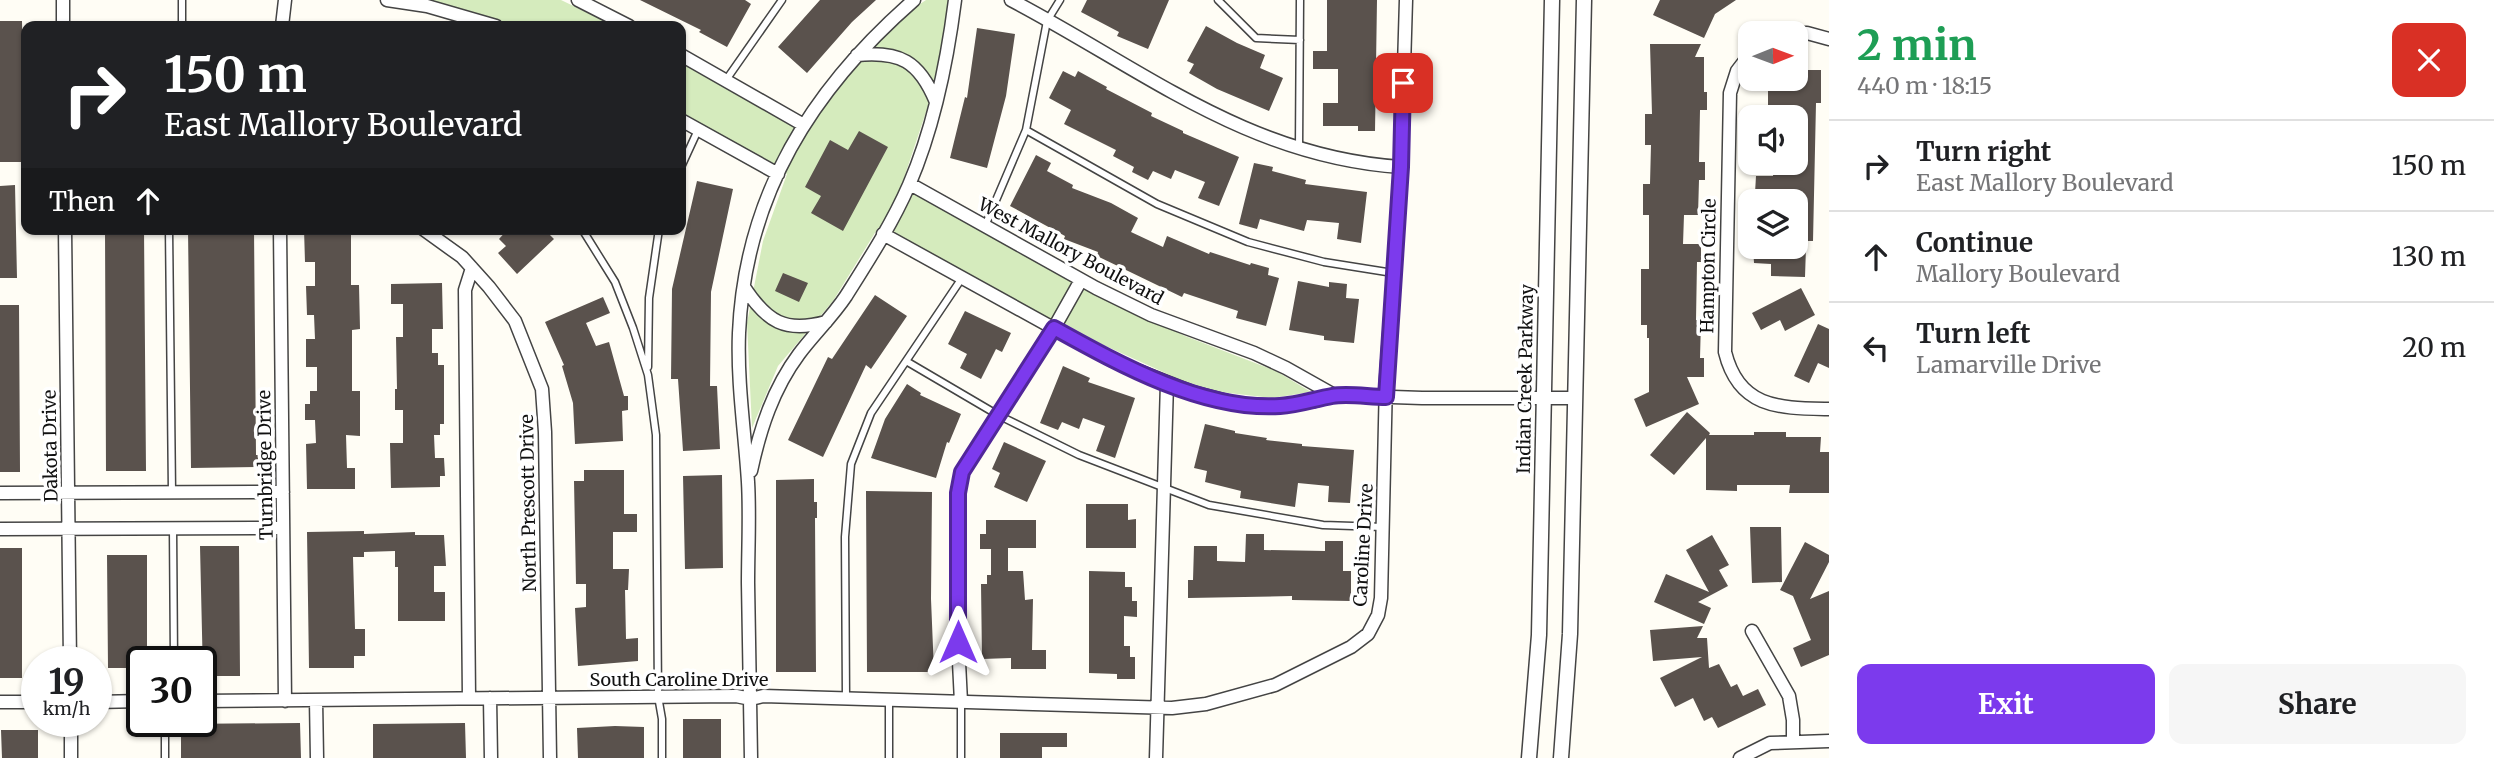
<!DOCTYPE html>
<html lang="en">
<head>
<meta charset="utf-8">
<style>
	:root { --surface:#fff; --page:#f6f6f6; --text:#202124; --muted:#757577; --line:#e0e0e0; --accent:#7c3aed }
	body { margin:0; font-family:Merriweather,serif; background:var(--page); color:var(--text); height:100vh; display:flex; flex-direction:column; font-size:26px; white-space:nowrap }
	* { box-sizing:border-box; margin:0 }
	p { font-size:23px; color:var(--muted) }
	.icon { flex:none; width:38px; height:38px; fill:none; stroke:currentColor; stroke-width:2; stroke-linecap:round; stroke-linejoin:round }
	.map { position:relative; flex:1; overflow:hidden }
	.details { display:flex; flex-direction:column; background:var(--surface); width:665px }
	.details>* { flex:none }
	.hud { position:absolute; left:21px; top:21px; width:665px; height:214px; border-radius:14px; box-shadow:0 2px 5px #0004; background:#202124; color:#fff; overflow:hidden }
	.needle { width:46px; rotate:89deg }
	.fabs { position:absolute; left:1738px; top:21px; display:grid; gap:14px }
	.fabs a { display:grid; place-items:center; width:70px; height:70px; border-radius:14px; background:var(--surface); box-shadow:0 2px 5px #0004; font-size:35px }
	.speed { position:absolute; left:21px; top:646px; display:flex; gap:14px; font-size:35px; font-weight:700; text-align:center }
	.speed>* { display:grid; place-content:center; width:91px; height:91px; border-radius:50%; background:var(--surface); box-shadow:0 2px 5px #0004; line-height:1 }
	.speed small { font-size:18px; font-weight:400 }
	.speed .limit { border:4px solid #111; border-radius:10px; background:#fff; color:#111 }
	.pin { position:absolute; display:grid; place-items:center; width:60px; height:60px; color:#fff; margin:-30px; border-radius:14px; box-shadow:0 4px 10px #0006 }
	.me { position:absolute; width:77px; margin:-38px; rotate:0deg; stroke-linejoin:round; filter:drop-shadow(0 0 5px #0008) }
	.turn { display:flex; align-items:center; gap:24px; height:147px; padding:0 28px; font-size:32px }
	.turn .icon { width:91px; height:91px; stroke-width:2.5 }
	.turn b { display:block; font-size:49px; line-height:60px }
	.then { display:flex; align-items:center; height:66px; padding:0 28px; background:#0003; gap:14px; font-size:26px }
	.round { display:grid; place-items:center; flex:none; width:74px; height:74px; border-radius:14px; background:var(--page) }
	.summary { display:flex; align-items:center; justify-content:space-between; height:119px; padding:0 28px }
	h1 { font-size:42px; font-weight:700; line-height:52px; color:#1e9e55 }
	.action { display:flex; gap:14px; margin-top:auto; padding:14px 28px }
	.action a { flex:1; height:80px; border-radius:14px; background:var(--accent); color:#fff; font-size:28px; font-weight:700; line-height:80px; text-align:center }
	.action a+a { background:var(--page); color:var(--text) }
	ul { padding:0; list-style:none }
	li { display:flex; align-items:center; gap:21px; height:91px; padding:0 28px; border-top:2px solid var(--line) }
	li div { flex:1 }
	li b { display:block; font-size:26px }
	li em { font-style:normal }
	main { display:flex; flex:1; min-height:0 }
	.map>svg:first-child { display:block }
	.green { fill:#d5ebbd }
	.building { fill:#5a524d }
	.lines { fill:none; stroke-linecap:round; stroke-linejoin:round }
	.service-casing { stroke:#444; stroke-width:9 }
	.minor-casing { stroke:#444; stroke-width:15 }
	.tertiary-casing { stroke:#444; stroke-width:17 }
	.service { stroke:#fff; stroke-width:6 }
	.minor { stroke:#fff; stroke-width:12 }
	.tertiary { stroke:#fff; stroke-width:14 }
	.route-casing { stroke:#51269a; stroke-width:18 }
	.route { stroke:#7c3aed; stroke-width:12 }
	.labels { text-anchor:middle; dominant-baseline:central; stroke-width:7; stroke-linejoin:round; paint-order:stroke }
	.street-label { font-size:18px; fill:#111; stroke:#fff }
</style>
</head>
<body>
<main>
<div class="map">
<svg width="1829" height="758" viewBox="0 0 1829 758">
	<rect width="100%" height="100%" fill="#fffdf5"/>
	<!-- green -->
	<path class="green" d="M416,0h145l54,26h-109l-41,-16z
		M926,0h23l-10,73 -37,111 160,91 123,61 91,35 35,21 -39,6 -69,-8 -157,-71 -168,-91 -45,73 -55,65 -26,62 -5,-105 16,-82 24,-67 -106,-59v-53l117,63 101,-107z"/>
	<!-- building -->
	<path class="building" d="M640,0h105l6,4 -24,43 -28,-15 2,-2z
		M820,0h56l-24,22 -45,51 -29,-26z
		M1087,0h82l-21,49 -31,-13 2,-4 -38,-20z
		M1327,0h50l-2,131h-17v-5h-35v-23h15v-34h-25v-18h14z
		M1660,0h76l-21,14 -11,24 -51,-23z
		M0,21h22l3,141h-25z
		M1206,26l31,17 28,12 -5,13 23,10 -14,33 -52,-22 -28,-16 5,-9 -7,-3z
		M977,28l38,6 -9,62 -19,72 -37,-10 15,-61 2,1z
		M1650,44h51l-6,13h9v35h3v18h-7l-1,52h6v18h-6l-1,35h-14l-1,29h18v18h-4l-1,58h5l-1,38h4v19h-17l12,27 -53,23 -12,-28 15,-7v-54h-2v-13h-6v-56h8v-54h-6v-31h7l1,-39h-6v-31h7z
		M1796,70h25v33h-5l-3,138h-17v-40h-24l1,-7 -18,-1 1,-17h17l1,-13h22v-46h-35l1,-12h6v-26h28z
		M1063,71l12,6 3,-6 29,16 -1,2 46,24 -1,3 32,15v2l56,24 -20,49 -21,-8 7,-16 -30,-12 -4,9 -18,-8 -5,9 -16,-8 2,-5 -21,-11 3,-6 -52,-26 7,-14 -22,-12z
		M859,131l29,16 -45,84 -32,-18 10,-17 -16,-9 25,-47 18,10z
		M1036,155l15,8 -4,8 26,14 -1,3 39,15 27,15 -7,14 32,15 4,-11 42,18 1,-2 40,13 1,-2 18,5 -1,7 11,3 -13,48 -30,-8 2,-7 -54,-18 -2,4 -25,-12 -60,-29 1,-4 -34,-13 1,-3 -55,-30z
		M1254,163l19,4 -1,4 34,9 -1,4 62,8 -6,51 -24,-4 2,-16 -32,-3 -3,11 -44,-12 -3,10 -18,-5z
		M697,181l36,8 -22,103 -1,94h7l3,63 -37,2 -5,-72h-7l1,-90z
		M15,185l2,93h-17v-92z
		M105,229h39l2,242h-40z
		M188,229h66l2,226h2v12l-67,1z
		M304,229h17v4h30v52h8l1,44 -8,1v61h8v45l-14,-1 1,33h8v21h-48l-1,-45 10,-1 -1,-23h-10v-16h5v-13h7v-24h-11v-28h9l-1,-24h-7l-1,-29h9v-24h-10z
		M508,229h36l10,10 -37,35 -19,-21 8,-7 -7,-7z
		M1753,247h53l-1,30 -34,-1v-12l-17,-1z
		M783,273l25,10 -9,19 -24,-11z
		M1298,281l31,6v-5l18,2 -1,14 13,1 -5,44 -30,-3v-4l-35,-6z
		M442,283l1,46h-11v24h6v12h6v59h-4v11h-6l1,23h9l1,18h-5v11l-49,1 -1,-45h13v-33h-8v-21h2l-1,-52h7v-33h-12v-20z
		M1801,288l14,27 -30,16 -5,-11 -19,10 -9,-17z
		M875,295l32,21 -36,53 -5,-4 -43,92 -35,-17 40,-83 4,2z
		M603,297l7,16 -24,10 10,23 13,-4 15,54h4v14l-6,1 1,30 -48,3 -2,-41 -11,-37 2,-1 -19,-43z
		M0,305h19l1,167h-20z
		M965,311l46,22 -9,19 -6,-3 -15,30 -21,-11 7,-14 -19,-10z
		M1818,324l11,5v39l-11,-5 -9,20 -15,-7z
		M1063,366l27,12 -2,4 47,16 -20,60 -19,-7 9,-25 -22,-8 -4,11 -17,-7 -4,8 -18,-7z
		M907,384l14,9 -1,2 41,19 -12,29 -2,-1 -11,36 -65,-20 14,-39z
		M1687,412l23,21 -1,2h45v-3h32v5h35l-1,15h9v41h-40l1,-8h-53v6l-31,-1v-52l-32,37 -24,-20z
		M1205,424l30,7v2l32,5 -1,2 36,4v2l52,4 -4,53 -22,-1 1,-16 -31,-3 -3,24 -55,-9 1,-7 -36,-9 2,-11 -13,-3z
		M1004,442l42,19 -19,41 -33,-15 6,-14 -8,-4z
		M584,470h40v44h13v18h-24v37h16l-1,21h-3l1,49 12,-1v23l-60,5 -3,-58 11,-1v-23h-10l-2,-103h10z
		M722,475l1,93 -38,1 -2,-93z
		M814,479v23h3v16h-2l1,154h-40v-192z
		M866,491l66,1 -1,107 3,73h-67z
		M1086,504h42v16l8,-1v29h-50z
		M986,520h50v28h-28v23h15l2,29 8,-1 -1,51h14v19h-35v-11l-29,1 -1,-75h6v-9h4v-26h-11v-15h6z
		M1750,527h31l1,55 -30,1z
		M364,531v3l51,-2v3h29l2,31h-12v26h11v29h-47v-54h-3v-16l-31,1v5h-11l2,72h10v27h-11v12h-45l-2,-136z
		M1246,534h18v16l61,1v-10h18v30h8v30l-59,-1v-4l-104,2v-18h5l1,-34h23v15l28,1z
		M1712,535l17,30 -10,5 9,16 -30,16 13,6 -7,16 -50,-22 12,-28 43,18 -23,-42z
		M1805,542l24,13v7l-19,37 19,-8v64l-28,12 -8,-19 18,-8 -18,-44 -13,-6z
		M200,546h39l1,130h-37z
		M0,548h22v130h-22z
		M107,555h40v107h-5v6h-34z
		M1089,571l36,1v15h7v14h5v16l-13,-1v30h6v11h5v22h-18v-5l-28,-1z
		M1703,626l-6,12h10l2,30 10,-4 12,23 6,-3 6,12 15,-7 8,16 -48,23 -6,-11 -8,4 -11,-23 -18,9 -15,-29 42,-21 -49,4 -3,-31z
		M683,719h38v39h-38z
		M300,723l1,35h-120v-34z
		M465,723l1,35h-93v-34z
		M615,726l29,1v31h-66l-1,-30z
		M1,730h37v28h-36z
		M1000,733h67v14h-25v11h-42z"/>
	<g class="lines">
		<!-- service casing -->
		<g class="service-casing">
			<path id="service" d="M182,0v26
				M1218,0l38,38 44,2
				M726,80l56,-80
				M1026,130l131,74 91,38 76,20 69,11
				M1299,148l1,-148
				M681,167l17,-37
				M985,226l41,-96 21,-109 13,-21
				M169,229l3,263
				M582,229l33,53 18,46 15,47 8,60 2,261 4,23v39
				M906,361l92,54 81,40 130,50 114,20 60,2
				M648,367l1,-69 10,-69
				M173,528l1,134
				M846,699l-1,-162 6,-73 20,-51 91,-135
				M889,700v58
				M165,758v-37
				M961,758v-56"/>
		</g>
		<!-- minor casing -->
		<g class="minor-casing">
			<path id="minor" d="M63,0v26
				M387,0l40,6 69,20
				M578,0l51,26
				M1011,0c130,68 236,157 390,167
				M282,26l3,-26
				M1795,33h12l22,6
				M1750,54l-13,17 -7,22 -5,259c14,57 55,56 104,57
				M681,55l121,69
				M857,55c43,-4 62,6 79,47
				M681,120l97,54
				M910,184l186,104 55,27 103,38 32,15 48,27
				M65,229l5,433
				M280,229l5,472
				M423,229l39,28 27,30 26,34 27,68 3,43 5,326
				M883,234l228,126 81,32 46,12 41,2 35,-5 20,-6 88,3h153
				M744,287c23,35 41,46 82,35
				M751,471c9,-42 22,-82 48,-117 15,-20 33,-37 47,-58 22,-35 46,-72 63,-111 25,-58 38,-122 46,-185
				M0,493l283,-1
				M0,529l283,-1
				M1752,631l37,65 4,24v21
				M469,698l-4,-408 7,-22
				M490,698l1,60
				M316,700l1,58
				M201,701l535,-5 15,3 12,-3 409,12 34,-4 69,-19 76,-38 17,-13 10,-19 3,-17 5,-218 15,-213 5,-167
				M0,702h37
				M96,702l46,-1
				M961,702l-3,-60v-149l4,-21 92,-144 27,-48
				M71,758v-37
				M751,758c-1,-58 -2,-117 -3,-175 0,-34 2,-68 0,-101 -3,-49 -11,-99 -9,-149 6,-138 73,-244 175,-333
				M1156,758l11,-375
				M1740,758l30,-15 59,-2"/>
		</g>
		<!-- tertiary casing -->
		<g class="tertiary-casing">
			<path id="tertiary" d="M1529,758l10,-123 13,-635
				M1561,758l9,-124 14,-634"/>
		</g>
		<!-- service -->
		<use href="#service" class="service"/>
		<!-- minor -->
		<use href="#minor" class="minor"/>
		<!-- tertiary -->
		<use href="#tertiary" class="tertiary"/>
	</g>
	<g class="lines">
		<!-- route casing -->
		<g class="route-casing">
			<path id="route" d="M958,642v-149l4,-21 92,-144c65,36 149,83 226,78 18,-1 35,-7 52,-10 16,-3 37,1 54,1l15,-230 2,-84"/>
		</g>
		<!-- route -->
		<use href="#route" class="route"/>
	</g>
	<g class="labels">
		<!-- street labels -->
		<g class="street-label">
			<text transform="translate(1071 251) rotate(28)">West Mallory Boulevard</text>
			<text transform="translate(1708 266) rotate(-89)">Hampton Circle</text>
			<text transform="translate(1525 379) rotate(-89)">Indian Creek Parkway</text>
			<text transform="translate(50 446) rotate(-91)">Dakota Drive</text>
			<text transform="translate(265 465) rotate(-91)">Turnbridge Drive</text>
			<text transform="translate(528 503) rotate(-91)">North Prescott Drive</text>
			<text transform="translate(1363 545) rotate(-87)">Caroline Drive</text>
			<text x="679" y="679">South Caroline Drive</text>
		</g>
	</g>
</svg>
<div class="fabs">
<a><svg class="needle" viewBox="-14 -14 28 28"><path d="M0-13l5 13h-10z" fill="#e53935"/><path d="M0 13l5-13h-10z" fill="#757577"/></svg></a>
<a><svg class="icon" aria-label="sound" viewBox="0 0 24 24"><path d="M4 9h4l5-4v14l-5-4H4zM17 9q2 3 0 6"/></svg></a>
<a><svg class="icon" aria-label="layers" viewBox="0 0 24 24"><path d="M12 4l9 5-9 5-9-5zM3 14l9 5 9-5"/></svg></a>
</div>
<div class="speed"><div>19<small>km/h</small></div><div class="limit">30</div></div>
<div class="pin" style="left:1403px;top:83px;background:#d93025"><svg class="icon" aria-label="arrive" viewBox="0 0 24 24"><path d="M6 21V4h12l-3 4 3 4H6"/></svg></div>
<svg class="me" style="left:958px;top:642px" viewBox="-20 -20 40 40"><path d="M0-17L14 15 0 8-14 15z" fill="#7c3aed" stroke="#fff" stroke-width="4"/></svg>
<div class="hud">
<div class="turn"><svg class="icon" aria-label="right" viewBox="0 0 24 24"><path d="M7 20v-9h11M14 6l5 5-5 5"/></svg><div><b>150 m</b>East Mallory Boulevard</div></div>
<div class="then">Then<svg class="icon" aria-label="ahead" viewBox="0 0 24 24"><path d="M12 20V5M6 11l6-6 6 6"/></svg></div>
</div>
</div>
<section class="details">
<div class="summary"><div><h1>2 min</h1><p>440 m · 18:15</p></div><a class="round" style="background:#d93025;color:#fff"><svg class="icon" aria-label="close" viewBox="0 0 24 24"><path d="M6 6l12 12M18 6L6 18"/></svg></a></div>
<ul>
<li><svg class="icon" aria-label="right" viewBox="0 0 24 24"><path d="M7 20v-9h11M14 6l5 5-5 5"/></svg><div><b>Turn right</b><p>East Mallory Boulevard</p></div><em>150 m</em></li>
<li><svg class="icon" aria-label="ahead" viewBox="0 0 24 24"><path d="M12 20V5M6 11l6-6 6 6"/></svg><div><b>Continue</b><p>Mallory Boulevard</p></div><em>130 m</em></li>
<li><svg class="icon" aria-label="left" viewBox="0 0 24 24"><path d="M17 20v-9H6M10 6l-5 5 5 5"/></svg><div><b>Turn left</b><p>Lamarville Drive</p></div><em>20 m</em></li>
</ul>
<div class="action"><a>Exit</a><a>Share</a></div>
</section>
</main>
</body>
</html>
